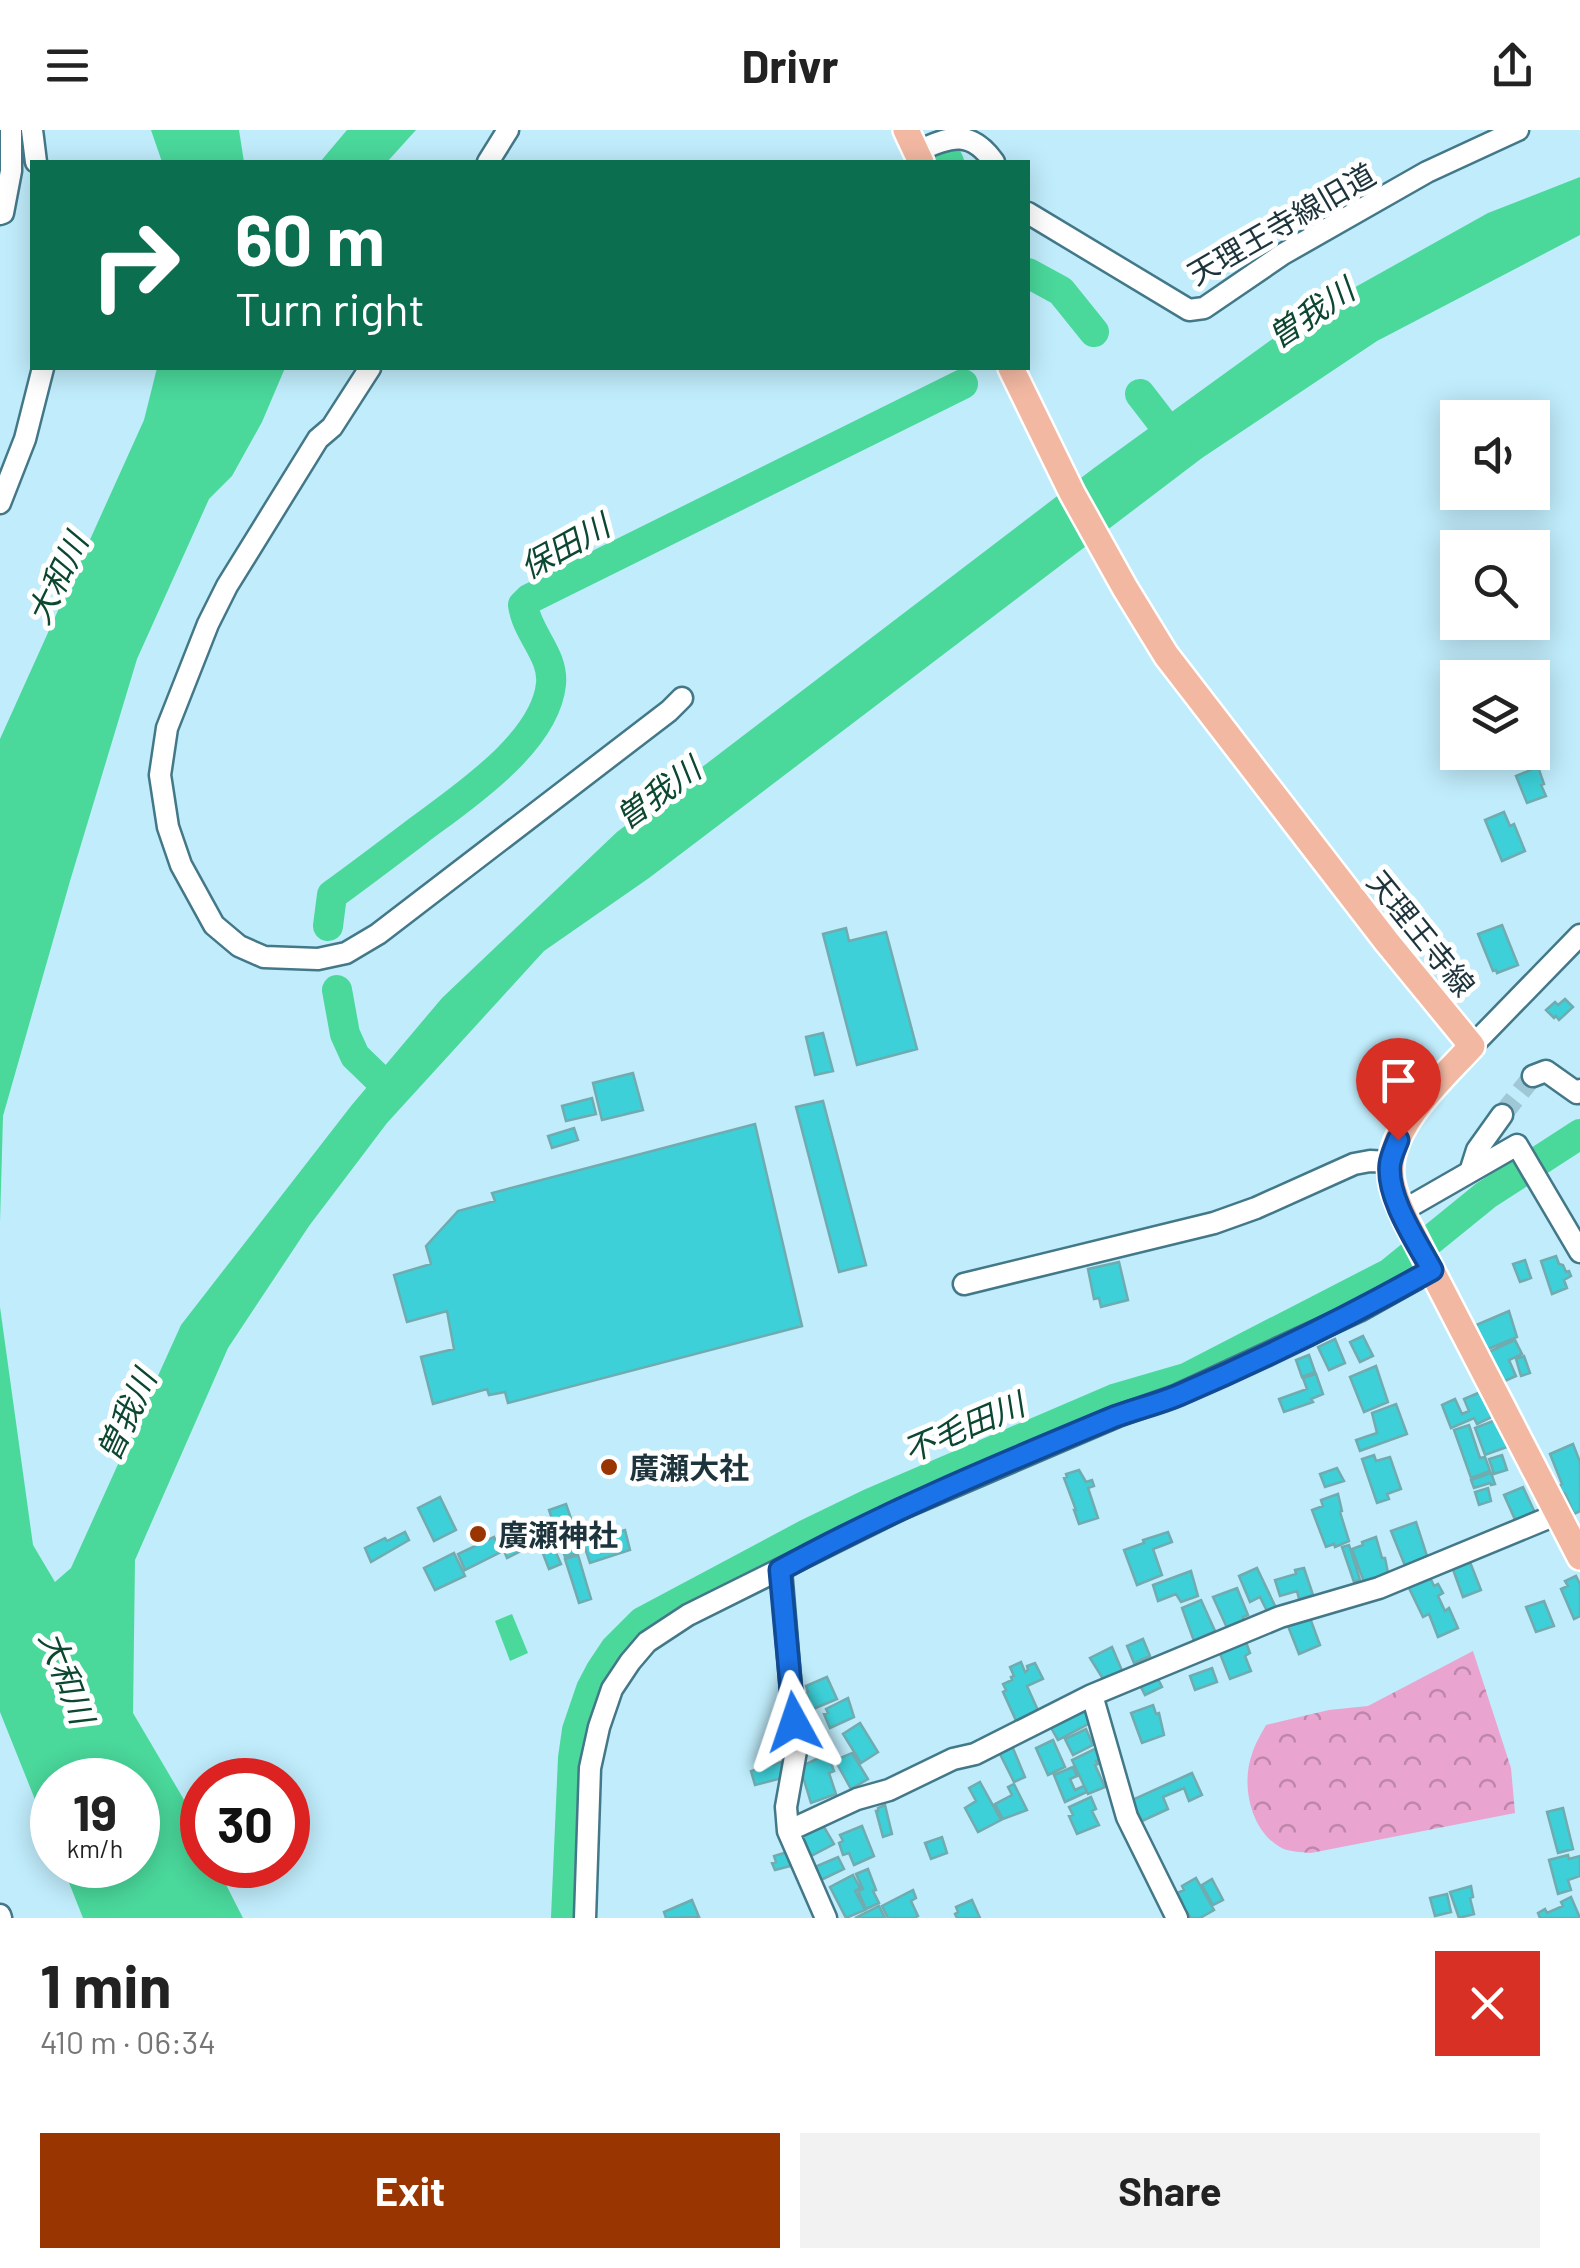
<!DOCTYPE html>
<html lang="en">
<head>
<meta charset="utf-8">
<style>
	:root { --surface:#fff; --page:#f2f2f2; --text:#222; --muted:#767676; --accent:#993500 }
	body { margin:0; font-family:Barlow,"Noto Sans JP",sans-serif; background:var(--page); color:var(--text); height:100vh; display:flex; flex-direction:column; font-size:38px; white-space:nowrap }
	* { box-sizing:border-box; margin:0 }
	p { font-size:32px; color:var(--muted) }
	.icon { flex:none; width:55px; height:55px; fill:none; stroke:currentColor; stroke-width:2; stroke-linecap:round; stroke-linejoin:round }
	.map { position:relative; height:1788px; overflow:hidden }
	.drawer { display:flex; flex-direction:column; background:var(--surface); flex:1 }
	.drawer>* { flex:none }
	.banner { position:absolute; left:30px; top:30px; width:1000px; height:210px; border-radius:0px; box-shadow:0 5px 25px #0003; background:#0b6e4f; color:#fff; overflow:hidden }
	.buttons { position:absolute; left:1440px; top:270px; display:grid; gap:20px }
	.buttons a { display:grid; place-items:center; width:110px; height:110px; border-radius:0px; background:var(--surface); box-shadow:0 5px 25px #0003; font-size:50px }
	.speed { position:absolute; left:30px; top:1628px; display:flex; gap:20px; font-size:50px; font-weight:700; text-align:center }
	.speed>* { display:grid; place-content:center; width:130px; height:130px; border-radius:50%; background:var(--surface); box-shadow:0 5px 25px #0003; line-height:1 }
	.speed small { font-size:25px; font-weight:400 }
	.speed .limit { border:15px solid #d22; background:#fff; color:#111 }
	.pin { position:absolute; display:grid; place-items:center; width:85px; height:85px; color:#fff; margin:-102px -42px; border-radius:50% 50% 50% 0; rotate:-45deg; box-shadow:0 0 10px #0007 }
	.pin .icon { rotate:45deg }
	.me { position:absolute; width:110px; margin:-55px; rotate:355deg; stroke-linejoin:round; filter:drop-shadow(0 0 8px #0008) }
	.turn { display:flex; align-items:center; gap:35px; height:210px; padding:0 40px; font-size:45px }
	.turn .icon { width:130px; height:130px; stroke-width:2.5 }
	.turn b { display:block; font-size:70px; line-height:85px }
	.round { display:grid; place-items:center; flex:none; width:105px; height:105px; border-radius:0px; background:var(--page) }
	.head { display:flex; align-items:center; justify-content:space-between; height:170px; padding:0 40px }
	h1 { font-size:60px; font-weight:700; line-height:75px }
	.cta { display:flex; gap:20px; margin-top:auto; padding:20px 40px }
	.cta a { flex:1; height:115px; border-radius:0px; background:var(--accent); color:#fff; font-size:40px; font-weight:700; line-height:115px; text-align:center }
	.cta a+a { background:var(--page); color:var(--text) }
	header { display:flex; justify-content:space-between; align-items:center; height:130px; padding:0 40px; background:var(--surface); font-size:45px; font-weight:700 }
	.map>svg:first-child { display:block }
	.forest { fill:url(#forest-crowns) }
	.water { fill:#4ad89b }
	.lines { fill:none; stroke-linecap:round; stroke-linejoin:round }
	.river { stroke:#4ad89b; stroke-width:30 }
	.building { fill:#3dd0d9; stroke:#6fabaf; stroke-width:2.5 }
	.minor-tunnel { stroke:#a0c7d5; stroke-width:20; stroke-dasharray:20 10; stroke-linecap:butt }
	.minor-casing { stroke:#437889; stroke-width:25 }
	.major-casing { stroke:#fff; stroke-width:30 }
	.minor { stroke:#fff; stroke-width:20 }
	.major { stroke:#f2b8a2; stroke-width:25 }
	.route-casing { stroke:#114b97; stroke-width:25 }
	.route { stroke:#1a73e8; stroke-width:18 }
	.poi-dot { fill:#993500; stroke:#fff; stroke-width:4 }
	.labels { text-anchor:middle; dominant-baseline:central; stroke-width:10; stroke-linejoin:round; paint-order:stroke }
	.street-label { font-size:30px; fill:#1e343c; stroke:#fff }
	.poi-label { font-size:30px; font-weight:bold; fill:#1e343c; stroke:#fff; text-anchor:start }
	.water-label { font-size:32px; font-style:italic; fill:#0c4730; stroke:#fff }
</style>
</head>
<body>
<header><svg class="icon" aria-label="menu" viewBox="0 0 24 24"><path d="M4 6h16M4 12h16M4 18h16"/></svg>Drivr<svg class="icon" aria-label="share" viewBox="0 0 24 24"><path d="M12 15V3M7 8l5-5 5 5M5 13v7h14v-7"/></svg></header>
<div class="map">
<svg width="1580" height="1788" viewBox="0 0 1580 1788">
	<defs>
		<pattern id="forest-crowns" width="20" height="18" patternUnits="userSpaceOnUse" patternTransform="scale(2.5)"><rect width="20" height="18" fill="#eaa4d0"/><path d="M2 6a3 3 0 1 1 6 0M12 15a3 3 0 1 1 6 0" fill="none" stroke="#bd86aa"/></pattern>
	</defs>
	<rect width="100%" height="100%" fill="#c0ecfb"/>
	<!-- forest -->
	<path class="forest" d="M1473,1521l38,117 4,45 -204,40c-10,-1 -23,-1 -31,-6 -30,-17 -39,-63 -28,-93 3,-10 9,-20 14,-29l63,-15 39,-4z"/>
	<!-- water -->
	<path class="water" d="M151,0h88l5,32h-82z
		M347,0h69l-29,32h-67z
		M1580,47v58l-203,106 -175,117 -553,420 -105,73 -157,172 -78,103 -81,122 -93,212 -2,153 50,85 19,39v28h14l27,53h-160l-21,-53h76v-85h-86v62l-52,-130v-405l33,238 22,37 16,-14 110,-243 170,-219 91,-108 175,-166 477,-364 213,-154 181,-101z
		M157,238h128l-23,54 -30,54 -23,23 -72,160 -67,222 -67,235 -3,106v-483l144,-319z
		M512,1484l16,39 -18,8 -15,-40z"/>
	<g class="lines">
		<!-- river -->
		<path class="river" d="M945,24l4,8
			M1028,143l33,18 33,41
			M1140,264l37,48
			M328,796l4,-31c29,-21 58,-43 87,-65 44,-33 126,-87 132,-146 3,-29 -24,-50 -28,-79l6,-6 434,-215
			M337,860l8,44 10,22 34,33
			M566,1788l7,-160 4,-28 14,-41 10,-19 14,-21 27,-27 165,-88 64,-31 243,-104 72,-21 204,-105 96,-78 94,-61"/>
	</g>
	<!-- building -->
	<path class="building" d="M1538,637l6,17 -3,1 5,11 -19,7 -11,-27z
		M1504,682l6,14 4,-2 11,27 -23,10 -17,-41z
		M1502,795l16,40 -21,8 -1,-3 -3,1 -15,-37z
		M846,798l3,13 37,-9 31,117 -60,16 -34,-131z
		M1565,869l8,8 -14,13 -3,-4 -2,2 -8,-8 9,-8 3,3z
		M823,903l10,38 -18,4 -9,-38z
		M633,943l10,37 -41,10 -9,-37z
		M592,968l4,16 -30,7 -4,-15z
		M823,971l43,164 -27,7 -43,-165z
		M755,994l47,202 -294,77 -3,-11 -16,3 -2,-6 -54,15 -12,-47 33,-8 -7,-38 -40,11 -13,-47 37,-11 -5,-18 32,-35 37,-10 -3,-8z
		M574,998l4,12 -26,8 -4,-12z
		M1556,1126l3,8 4,1 3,7 3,-1 2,5 -7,4 3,8 -15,6 -11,-33z
		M1525,1130l6,18 -11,4 -7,-18z
		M1119,1132l9,38 -27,7 -2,-9 -5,1 -6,-30z
		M1509,1181l8,26 -34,14 -9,-25z
		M1363,1206l10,20 -13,6 -10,-20z
		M1335,1209l10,24 -16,7 -11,-23z
		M1515,1210l7,14 -13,6 7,16 -16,7 -14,-30z
		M1309,1225l6,17 -13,5 -6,-17z
		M1524,1226l6,17 -9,3 -5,-17z
		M1376,1236l12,36 -24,10 -14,-35z
		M1316,1244l7,20 -12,5 2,3 -29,10 -5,-13 28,-10 -4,-11z
		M1483,1261l11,25 -17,8 -3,-6 -23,10 -9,-23 13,-6 7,15 7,-3 -5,-12z
		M1396,1274l11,30 -47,17 -4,-11 21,-7 -5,-20z
		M1496,1290l2,7 4,-2 3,8 -3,1 5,13 -22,8 -10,-27z
		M1469,1295l11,33 5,-1 5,14 -19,7 -17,-48z
		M1573,1314l7,18v49l-6,3 -9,-21 -3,1 -3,-8 3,-2 -12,-30z
		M1374,1325l2,6 14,-4 11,32 -14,5 2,5 -12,4 -15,-44z
		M1502,1325l5,15 -13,4 -5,-15z
		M1337,1338l7,13 -19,6 -5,-13z
		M1079,1340l7,12 6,-2 2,6 -6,2 10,30 -19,6 -5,-14h2l-12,-32 3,-1 -1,-3z
		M1491,1343l4,11 -4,1 -1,-2 -16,5 -3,-8z
		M1523,1357l13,28 -19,9 -13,-29z
		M1488,1358l3,13 -12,4 -4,-13z
		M1338,1364l4,17 -2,1 9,29 -14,6 -1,-3 -8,3 -14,-37 11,-4 -2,-6z
		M440,1367l16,33 -22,11 -16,-33z
		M566,1374l16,47 -17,6 -16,-47z
		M1416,1392l12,37 -22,9 -15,-37z
		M625,1400l5,20 -40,13 -7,-21z
		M405,1402l4,8 -38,22 -6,-14 20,-10 2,3z
		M1168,1402l4,10 -19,7 9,26 -25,10 -13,-35 20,-7 -1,-3z
		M494,1407l7,15 -36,18 -7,-16z
		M1376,1407l6,21h3l4,20 -24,7 -13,-36 11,-4 -1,-3z
		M518,1409l5,11 -16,8 -5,-12z
		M551,1411l10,23 -12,5 -9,-23z
		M1349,1415l11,35 -6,2 -12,-35z
		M454,1423l11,23 -30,14 -11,-22z
		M578,1425l13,44 -12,4 -14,-44z
		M1468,1427l13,33 -18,7 -12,-33z
		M1257,1438l20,42 -9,3 -8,-16 -10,5 -11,-26z
		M1304,1438l9,27 -14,4 -2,-8 -17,5 -5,-16 21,-6 -1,-4z
		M1191,1441l7,25 -17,6 -5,-8 -18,7 -5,-16z
		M1428,1443l6,13 4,-2 5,9 -5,3 7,15 4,-3 9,20 -20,9 -9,-23 -6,3 -15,-31z
		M1576,1446l4,8v32l-6,3 -13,-30 7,-3 -3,-5z
		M1237,1458l11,27 -5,2 2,7 -17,6 -15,-33z
		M1201,1470l14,31 -21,10 -12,-33z
		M1544,1471l10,25 -18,6 -10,-25z
		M1310,1488l10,27 -21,9 -11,-28z
		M1243,1504l7,19 -5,3 6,15 -21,8 -13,-33z
		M1143,1509l7,17 -16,7 -7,-17z
		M1112,1517l11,26 -18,9 -15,-24z
		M1021,1532l4,10 3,-2 -1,-4 8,-3 8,16 -16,7 13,29 -22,10 -15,-33 3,-2 -3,-6 9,-4 -1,-3 3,-1 -4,-9z
		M1212,1538l5,14 -22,8 -5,-14z
		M1156,1545l6,12 -17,8 -6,-12z
		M827,1547l10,22 -24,10 -7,-16 2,-1 -2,-6z
		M848,1568l6,19 -24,11 -6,-14 4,-1 -2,-4z
		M1086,1575l8,16 -36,19 -9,-16z
		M1153,1575l3,9 3,-1 5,22 -22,8 -11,-30z
		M860,1593l18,29 -17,11 -18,-29z
		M1086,1599l7,16 -20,10 -8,-16z
		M1053,1610l12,27 -17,8 -12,-27z
		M1012,1616l13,31 -11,5 -15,-30z
		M1101,1616l5,10 -10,5 2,3 -3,1 10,22 -17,7 -16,-34z
		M852,1623l16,26 -17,10 -16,-29z
		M823,1626l2,4 4,-2 5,13 -5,2 7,21 -25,9 -11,-36z
		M781,1632l5,15 -31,8 -4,-14z
		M1073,1637l4,9 -7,3 5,11 9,-4 3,6 -22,10 -11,-27z
		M1192,1643l10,22 -13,6 -5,-13 -21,9 5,12 -26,12 -10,-21z
		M980,1652l21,38 -23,12 -13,-24 11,-7 -7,-13z
		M1014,1654l13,26 -24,9 -8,-15 17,-9 -4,-8z
		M1091,1667l5,12 -4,2 7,14 -22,9 -8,-18 4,-1 -4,-8z
		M885,1675l7,29 -9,3 -7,-26h2v-3z
		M1563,1678l10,41 -15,4 -11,-41z
		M821,1692l13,22 -25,13 -12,-22z
		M862,1696l12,30 -20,9 -5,-12 -6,2 -4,-12 4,-2 -3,-6z
		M942,1707l5,16 -16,6 -6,-16z
		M790,1721l4,14 -19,5 -3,-7 4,-1 -2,-6z
		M1568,1725l1,4 11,-3v20l-12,4 3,10 -13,4 -9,-34z
		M838,1727l6,12 -23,11 -6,-13z
		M868,1739l8,21 -3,1 6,12 -13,6 -8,-18 5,-2 -7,-15z
		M853,1745l7,13 -5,3 10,19 -19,8 -16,-31z
		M1196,1748l18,32 -14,8h-9l-4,-6 -3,2 -6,-10 4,-2 -5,-9 7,-3 -2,-4z
		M1212,1749l11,21 -10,5 -11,-20z
		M1471,1756l2,11 -3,1 4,16 -15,4 -9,-26z
		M913,1760l3,8 -5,3 7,15 -4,2h-26l-6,-12z
		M1447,1764l4,18 -16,4 -5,-18z
		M1571,1767l9,21h-40l-2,-5 7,-4 2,4 16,-7 -2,-4z
		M692,1770l7,17 -33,1 -2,-6z
		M972,1770l8,18h-23l-2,-4 3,-2 -2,-5z
		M879,1776l6,12h-30z"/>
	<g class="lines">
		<!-- minor-tunnel -->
		<path class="minor-tunnel" d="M1502,985l31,-39"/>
		<!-- minor casing -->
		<g class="minor-casing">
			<path id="minor" d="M32,0l4,32
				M916,22c36,-17 55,-22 78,10
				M488,32l20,-32
				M1028,83l161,97 15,-2 79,-54 144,-82 91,-42
				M0,84l3,-1 8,-42v-41
				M370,238l-38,59 -14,12 -91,147 -19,38 -41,104 -7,47 8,52 13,38 33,60 25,21 25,11 54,2 28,-6 32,-19 291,-223 13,-13
				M0,373l25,-64 18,-71
				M1472,916l108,-111
				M1533,946l13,-5 31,22 3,-3
				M1470,1042l7,-22 25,-35
				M1402,1081l115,-66 63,107
				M964,1154l250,-61 42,-15 98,-44 16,-3 20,1
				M781,1440l15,181 -10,56 2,24 38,87
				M1092,1565l35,122 50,101
				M788,1701l69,-32 32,-9 64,-31 22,-5 117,-59 188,-78 99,-29 179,-74
				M0,1785l1,3
				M585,1788l5,-150 9,-41 13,-38 18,-27 17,-20 41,-27 213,-106 217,-93 57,-20 184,-85 73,-41"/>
		</g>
		<!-- major casing -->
		<g class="major-casing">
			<path id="major" d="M906,0l15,32
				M1011,238l61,125 53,95 41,67 221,287 85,104c-30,33 -86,82 -81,130 1,16 9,31 15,45l174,336"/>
		</g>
		<!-- minor -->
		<use href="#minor" class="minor"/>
		<!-- major -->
		<use href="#major" class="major"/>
	</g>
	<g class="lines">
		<!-- route casing -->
		<g class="route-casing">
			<path id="route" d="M794,1592l-14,-152c107,-59 221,-106 334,-153 21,-8 44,-13 65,-22 86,-37 171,-79 253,-125 -15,-28 -46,-73 -42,-106 1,-8 5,-16 8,-24"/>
		</g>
		<!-- route -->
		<use href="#route" class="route"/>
	</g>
	<!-- markers -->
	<g class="poi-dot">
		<circle cx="609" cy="1337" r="10"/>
		<circle cx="478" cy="1404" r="10"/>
	</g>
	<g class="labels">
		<!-- street labels -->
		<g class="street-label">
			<text transform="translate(1281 93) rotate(-30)">天理王寺線旧道</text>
			<text transform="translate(1422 803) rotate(51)">天理王寺線</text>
		</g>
		<!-- poi labels -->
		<g class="poi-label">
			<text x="629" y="1337">廣瀬大社</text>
			<text x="498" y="1404">廣瀬神社</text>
		</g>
		<!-- water labels -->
		<g class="water-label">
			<text transform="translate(1310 182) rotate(-34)">曽我川</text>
			<text transform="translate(564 415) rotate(-29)">保田川</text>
			<text transform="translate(56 448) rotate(-64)">大和川</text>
			<text transform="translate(657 662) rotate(-36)">曽我川</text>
			<text transform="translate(125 1285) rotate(-65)">曽我川</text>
			<text transform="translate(963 1296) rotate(-23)">不毛田川</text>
			<text transform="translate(68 1547) rotate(69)">大和川</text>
		</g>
	</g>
</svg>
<div class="buttons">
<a><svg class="icon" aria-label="sound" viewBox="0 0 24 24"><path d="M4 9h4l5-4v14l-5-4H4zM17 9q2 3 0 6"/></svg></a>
<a><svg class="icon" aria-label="search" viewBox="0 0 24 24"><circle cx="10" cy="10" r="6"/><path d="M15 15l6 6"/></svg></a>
<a><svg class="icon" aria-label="layers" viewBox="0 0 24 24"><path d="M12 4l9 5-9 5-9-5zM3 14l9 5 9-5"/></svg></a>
</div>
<div class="speed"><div>19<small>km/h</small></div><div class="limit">30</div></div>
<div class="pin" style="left:1398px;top:1010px;background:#d93025"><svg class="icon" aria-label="arrive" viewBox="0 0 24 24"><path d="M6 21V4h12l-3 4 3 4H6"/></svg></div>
<svg class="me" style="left:794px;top:1592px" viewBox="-20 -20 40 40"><path d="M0-17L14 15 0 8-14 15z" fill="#1a73e8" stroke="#fff" stroke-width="4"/></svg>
<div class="banner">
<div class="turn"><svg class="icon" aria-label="right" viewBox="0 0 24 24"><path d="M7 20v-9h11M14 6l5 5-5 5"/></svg><div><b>60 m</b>Turn right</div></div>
</div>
</div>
<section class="drawer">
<div class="head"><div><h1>1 min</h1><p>410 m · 06:34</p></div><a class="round" style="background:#d93025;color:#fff"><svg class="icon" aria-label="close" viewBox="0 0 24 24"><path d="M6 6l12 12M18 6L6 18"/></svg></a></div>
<div class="cta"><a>Exit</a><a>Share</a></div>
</section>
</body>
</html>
